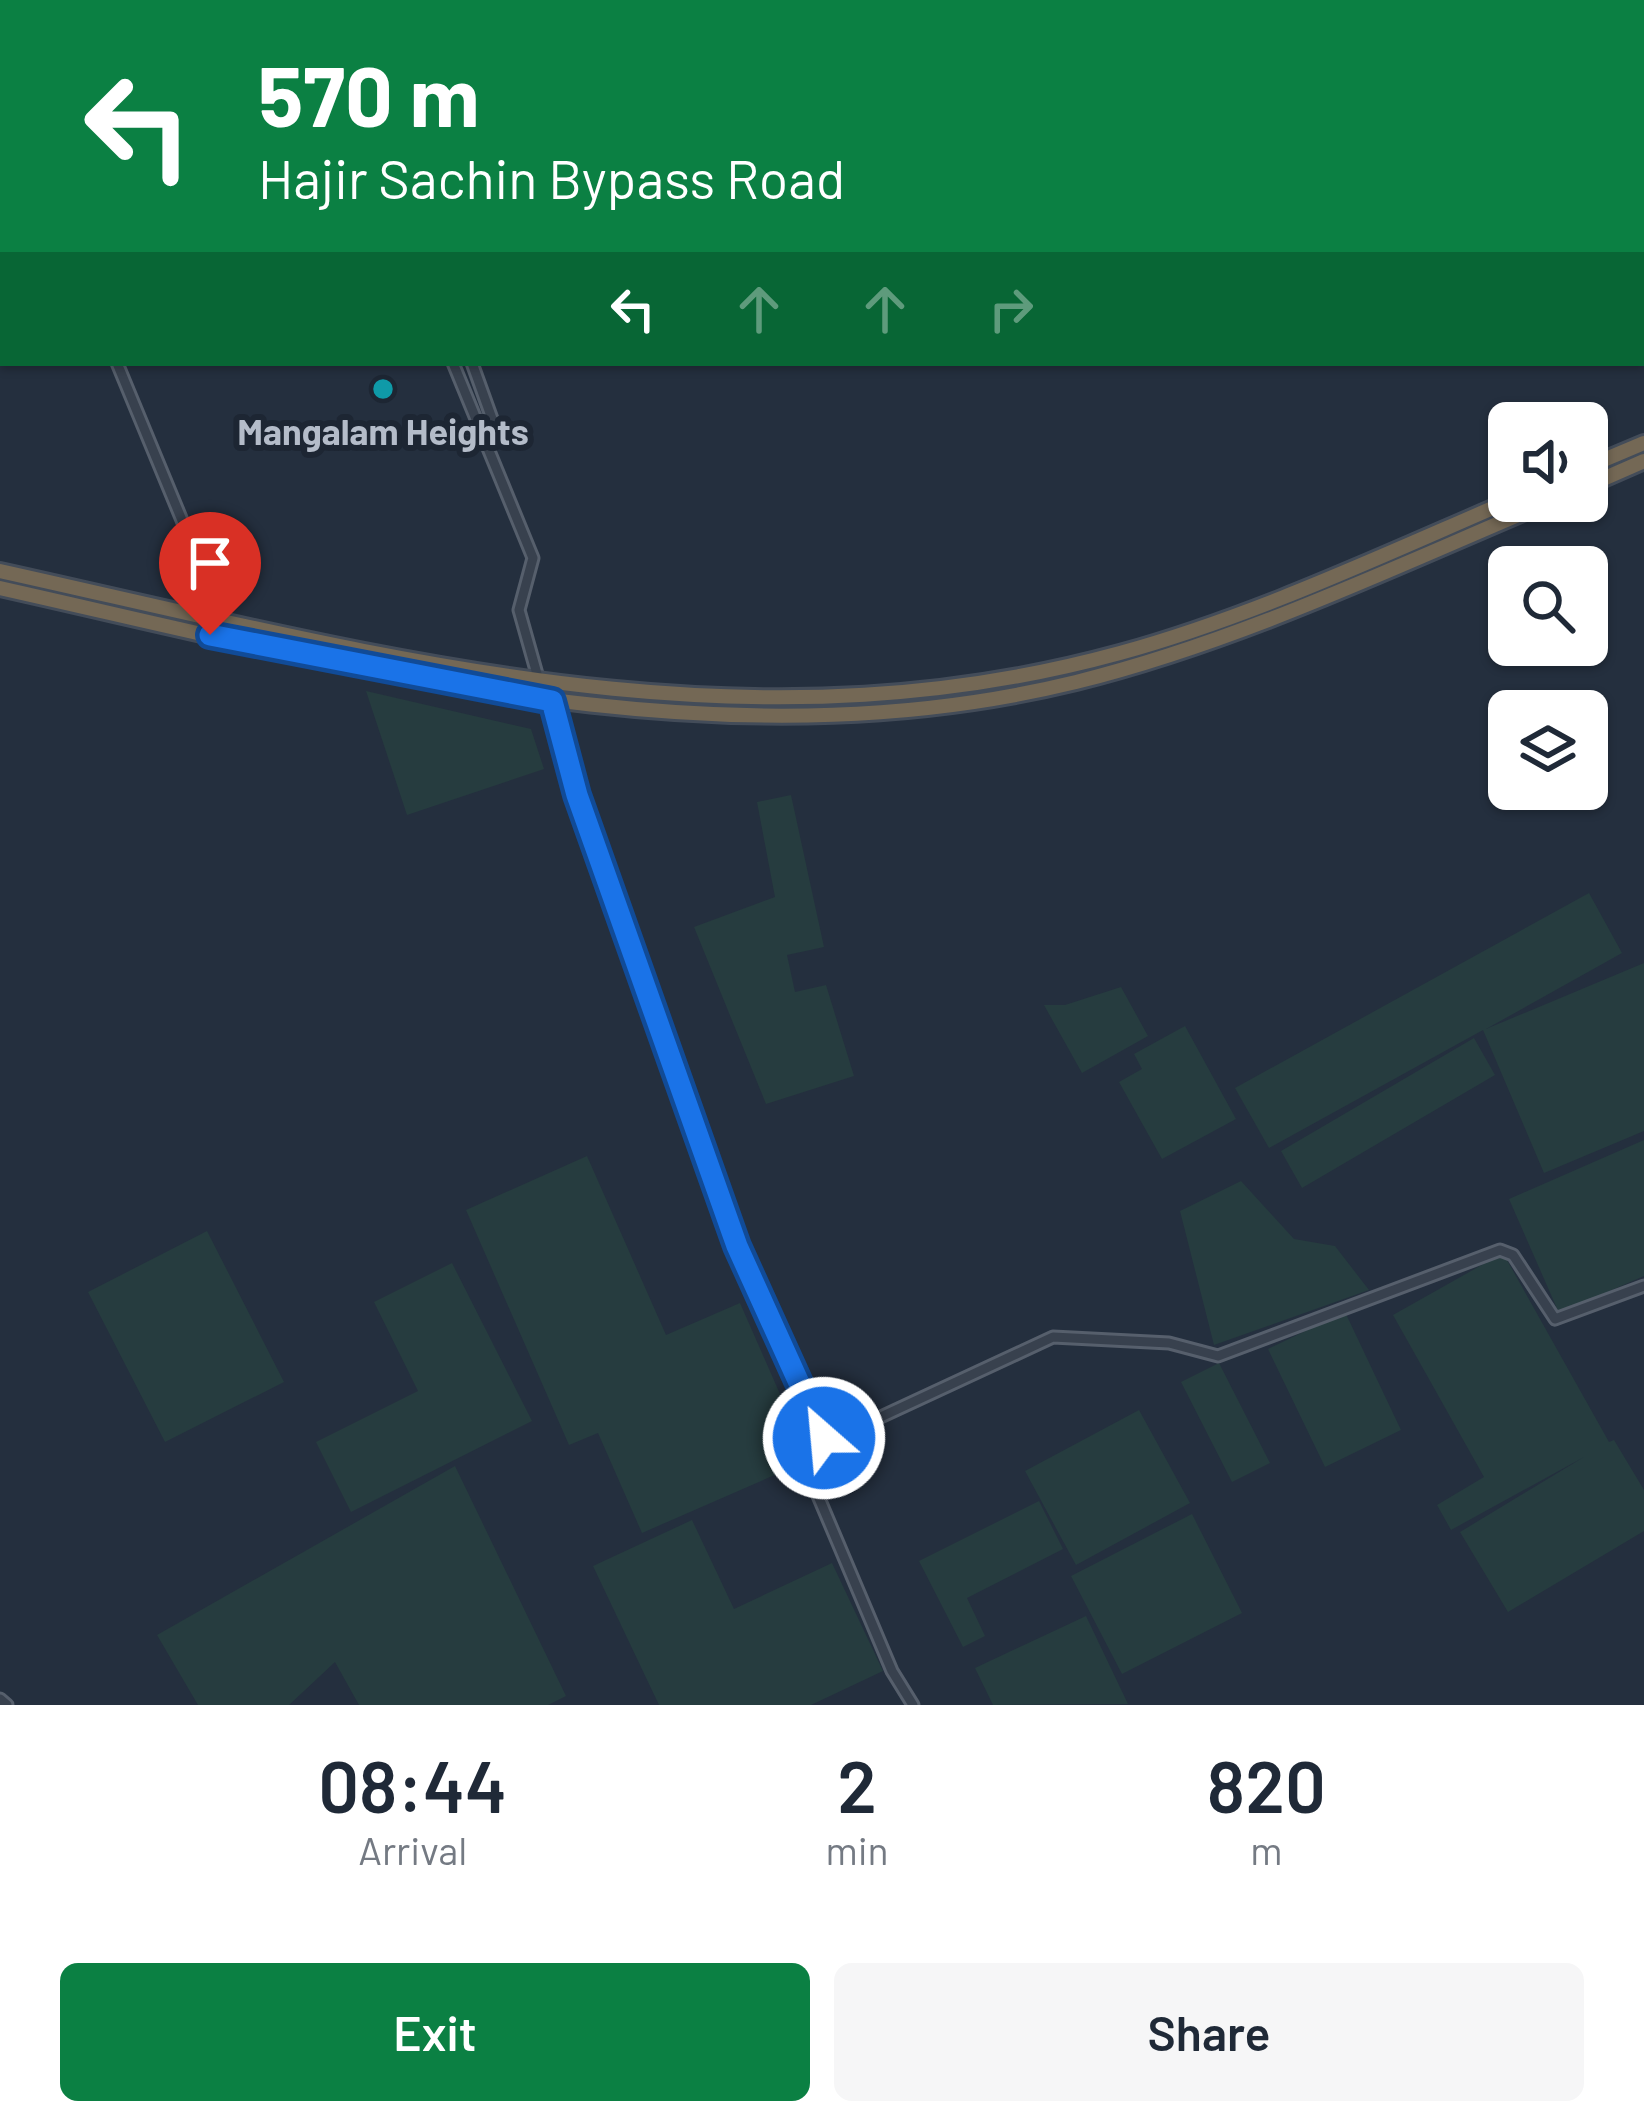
<!DOCTYPE html>
<html lang="en">
<head>
<meta charset="utf-8">
<style>
	:root { --surface:#fff; --page:#f6f6f7; --text:#1f2937; --muted:#747a83; --accent:#0b8043 }
	body { margin:0; font-family:Barlow,sans-serif; background:var(--page); color:var(--text); height:100vh; display:flex; flex-direction:column; font-size:45px; white-space:nowrap }
	* { box-sizing:border-box; margin:0 }
	p { font-size:39px; color:var(--muted) }
	.icon { flex:none; width:66px; height:66px; fill:none; stroke:currentColor; stroke-width:2; stroke-linecap:round; stroke-linejoin:round }
	.map { position:relative; height:1705px; overflow:hidden }
	.side { display:flex; flex-direction:column; background:var(--surface); flex:1 }
	.side>* { flex:none }
	.banner { position:absolute; left:0px; top:0px; width:1644px; height:366px; box-shadow:0 3px 9px #0004; background:#0b8043; color:#fff; overflow:hidden }
	.fabs { position:absolute; left:1488px; top:402px; display:grid; gap:24px }
	.fabs a { display:grid; place-items:center; width:120px; height:120px; border-radius:18px; background:var(--surface); box-shadow:0 3px 9px #0004; font-size:60px }
	.pin { position:absolute; display:grid; place-items:center; width:102px; height:102px; color:#fff; margin:-123px -51px; border-radius:50% 50% 50% 0; rotate:-45deg; box-shadow:0 0 12px #0007 }
	.pin .icon { rotate:45deg }
	.me { position:absolute; width:132px; margin:-66px; rotate:333deg; stroke-linejoin:round; filter:drop-shadow(0 0 9px #0008) }
	.turn { display:flex; align-items:center; gap:42px; height:252px; padding:0 60px; font-size:54px }
	.turn .icon { width:156px; height:156px; stroke-width:2.5 }
	.turn b { display:block; font-size:84px; line-height:102px }
	.lanes { display:flex; align-items:center; height:114px; padding:0 60px; background:#0003; justify-content:center; gap:60px; direction:ltr }
	.lanes .off { opacity:.35 }
	.eta { display:flex; justify-content:space-evenly; align-items:center; height:204px; text-align:center }
	.eta b { font-size:72px; font-weight:600; line-height:84px }
	.primary-button { display:flex; gap:24px; margin-top:auto; padding:24px 60px }
	.primary-button a { flex:1; height:138px; border-radius:18px; background:var(--accent); color:#fff; font-size:48px; font-weight:600; line-height:138px; text-align:center }
	.primary-button a+a { background:var(--page); color:var(--text) }
	.map>svg:first-child { display:block }
	.green { fill:#263c3f }
	.lines { fill:none; stroke-linecap:round; stroke-linejoin:round }
	.minor-casing { stroke:#565f6c; stroke-width:15 }
	.highway-casing { stroke:#434c59; stroke-width:20 }
	.minor { stroke:#38414e; stroke-width:9 }
	.highway { stroke:#746855; stroke-width:14 }
	.route-casing { stroke:#114b97; stroke-width:30 }
	.route { stroke:#1a73e8; stroke-width:21 }
	.culture-dot { fill:#0f9aa8; stroke:#1d2633; stroke-width:4.5 }
	.labels { text-anchor:middle; dominant-baseline:central; stroke-width:12; stroke-linejoin:round; paint-order:stroke }
	.poi-label { font-size:36px; font-weight:bold; fill:#b4bcc9; stroke:#1d2633 }
</style>
</head>
<body>
<div class="map">
<svg width="1644" height="1705" viewBox="0 0 1644 1705">
	<rect width="100%" height="100%" fill="#242f3e"/>
	<!-- green -->
	<path class="green" d="M366,691l165,38 13,40 -137,46z
		M791,795l33,152 -37,8 8,37 31,-7 28,91 -88,28 -72,-177 81,-30 -18,-95z
		M1589,893l33,60 -136,76 158,-66v168l-100,42 -61,-143 -214,118 -34,-60z
		M1121,987l27,49 -66,37 -38,-68h21z
		M1185,1026l51,93 -74,40 -43,-77 23,-13 -8,-15z
		M1474,1038l21,37 -193,113 -21,-37z
		M1644,1140v136l-85,37 -50,-114z
		M587,1156l79,179 74,-32 69,157 -167,73 -44,-100 -29,12 -103,-235z
		M1241,1181l53,58 41,7 34,44 -155,55 -34,-134z
		M207,1231l77,151 -119,60 -77,-150z
		M1503,1253l106,189 5,-2 30,50v41l-136,81 -48,-80 124,-75 -133,73 -14,-25 47,-28 -91,-162z
		M452,1263l80,158 -181,91 -35,-70 102,-51 -44,-89z
		M1345,1312l56,118 -76,37 -57,-118z
		M1219,1363l51,100 -38,19 -51,-100z
		M1139,1410l51,93 -114,62 -51,-94z
		M455,1466l111,230 -18,9h-189l-24,-43 -46,43h-91l-41,-70z
		M1039,1501l24,48 -96,49 18,38 -22,11 -44,-86z
		M1192,1514l50,99 -120,61 -51,-98z
		M692,1520l42,89 98,-46 51,108 -72,34h-152l-66,-139z
		M1086,1616l42,88 -135,1 -18,-37z"/>
	<g class="lines">
		<!-- minor casing -->
		<g class="minor-casing">
			<path id="minor" d="M294,0l1,3
				M329,0l1,3
				M0,78l3,7
				M117,363l69,167 19,86
				M453,363l80,195 -14,52 20,71
				M472,363l23,64
				M552,701c26,110 68,216 107,322 49,139 97,276 160,409l10,9 224,-104 116,6 49,13 282,-106 13,5 42,64 89,-33
				M829,1441l-17,32 4,18 76,180 21,34
				M0,1699l7,6"/>
		</g>
		<!-- highway casing -->
		<g class="highway-casing">
			<path id="highway" d="M1587,467l57,-24
				M1587,486l57,-25
				M0,571c375,83 737,187 1120,82 134,-37 261,-97 389,-152
				M0,588c353,79 715,182 1076,94 165,-41 318,-115 475,-181"/>
		</g>
		<!-- minor -->
		<use href="#minor" class="minor"/>
		<!-- highway -->
		<use href="#highway" class="highway"/>
	</g>
	<g class="lines">
		<!-- route casing -->
		<g class="route-casing">
			<path id="route" d="M210,635l342,66 25,94 160,451 87,192"/>
		</g>
		<!-- route -->
		<use href="#route" class="route"/>
	</g>
	<!-- markers -->
	<circle class="culture-dot" cx="383" cy="389" r="12"/>
	<g class="labels">
		<!-- poi labels -->
		<g class="poi-label">
			<text x="383" y="430">Mangalam Heights</text>
		</g>
	</g>
</svg>
<div class="fabs">
<a><svg class="icon" aria-label="sound" viewBox="0 0 24 24"><path d="M4 9h4l5-4v14l-5-4H4zM17 9q2 3 0 6"/></svg></a>
<a><svg class="icon" aria-label="search" viewBox="0 0 24 24"><circle cx="10" cy="10" r="6"/><path d="M15 15l6 6"/></svg></a>
<a><svg class="icon" aria-label="layers" viewBox="0 0 24 24"><path d="M12 4l9 5-9 5-9-5zM3 14l9 5 9-5"/></svg></a>
</div>
<div class="pin" style="left:210px;top:635px;background:#d93025"><svg class="icon" aria-label="arrive" viewBox="0 0 24 24"><path d="M6 21V4h12l-3 4 3 4H6"/></svg></div>
<svg class="me" style="left:824px;top:1438px" viewBox="-20 -20 40 40"><circle r="17" fill="#1a73e8" stroke="#fff" stroke-width="3"/><path d="M0-11L8 9 0 5-8 9z" fill="#fff"/></svg>
<div class="banner">
<div class="turn"><svg class="icon" aria-label="left" viewBox="0 0 24 24"><path d="M17 20v-9H6M10 6l-5 5 5 5"/></svg><div><b>570 m</b>Hajir Sachin Bypass Road</div></div>
<div class="lanes"><svg class="icon" aria-label="left" viewBox="0 0 24 24"><path d="M17 20v-9H6M10 6l-5 5 5 5"/></svg><svg class="icon off" aria-label="ahead" viewBox="0 0 24 24"><path d="M12 20V5M6 11l6-6 6 6"/></svg><svg class="icon off" aria-label="ahead" viewBox="0 0 24 24"><path d="M12 20V5M6 11l6-6 6 6"/></svg><svg class="icon off" aria-label="right" viewBox="0 0 24 24"><path d="M7 20v-9h11M14 6l5 5-5 5"/></svg></div>
</div>
</div>
<section class="side">
<div class="eta">
<div><b>08:44</b><p>Arrival</p></div>
<div><b>2</b><p>min</p></div>
<div><b>820</b><p>m</p></div>
</div>
<div class="primary-button"><a>Exit</a><a>Share</a></div>
</section>
</body>
</html>
